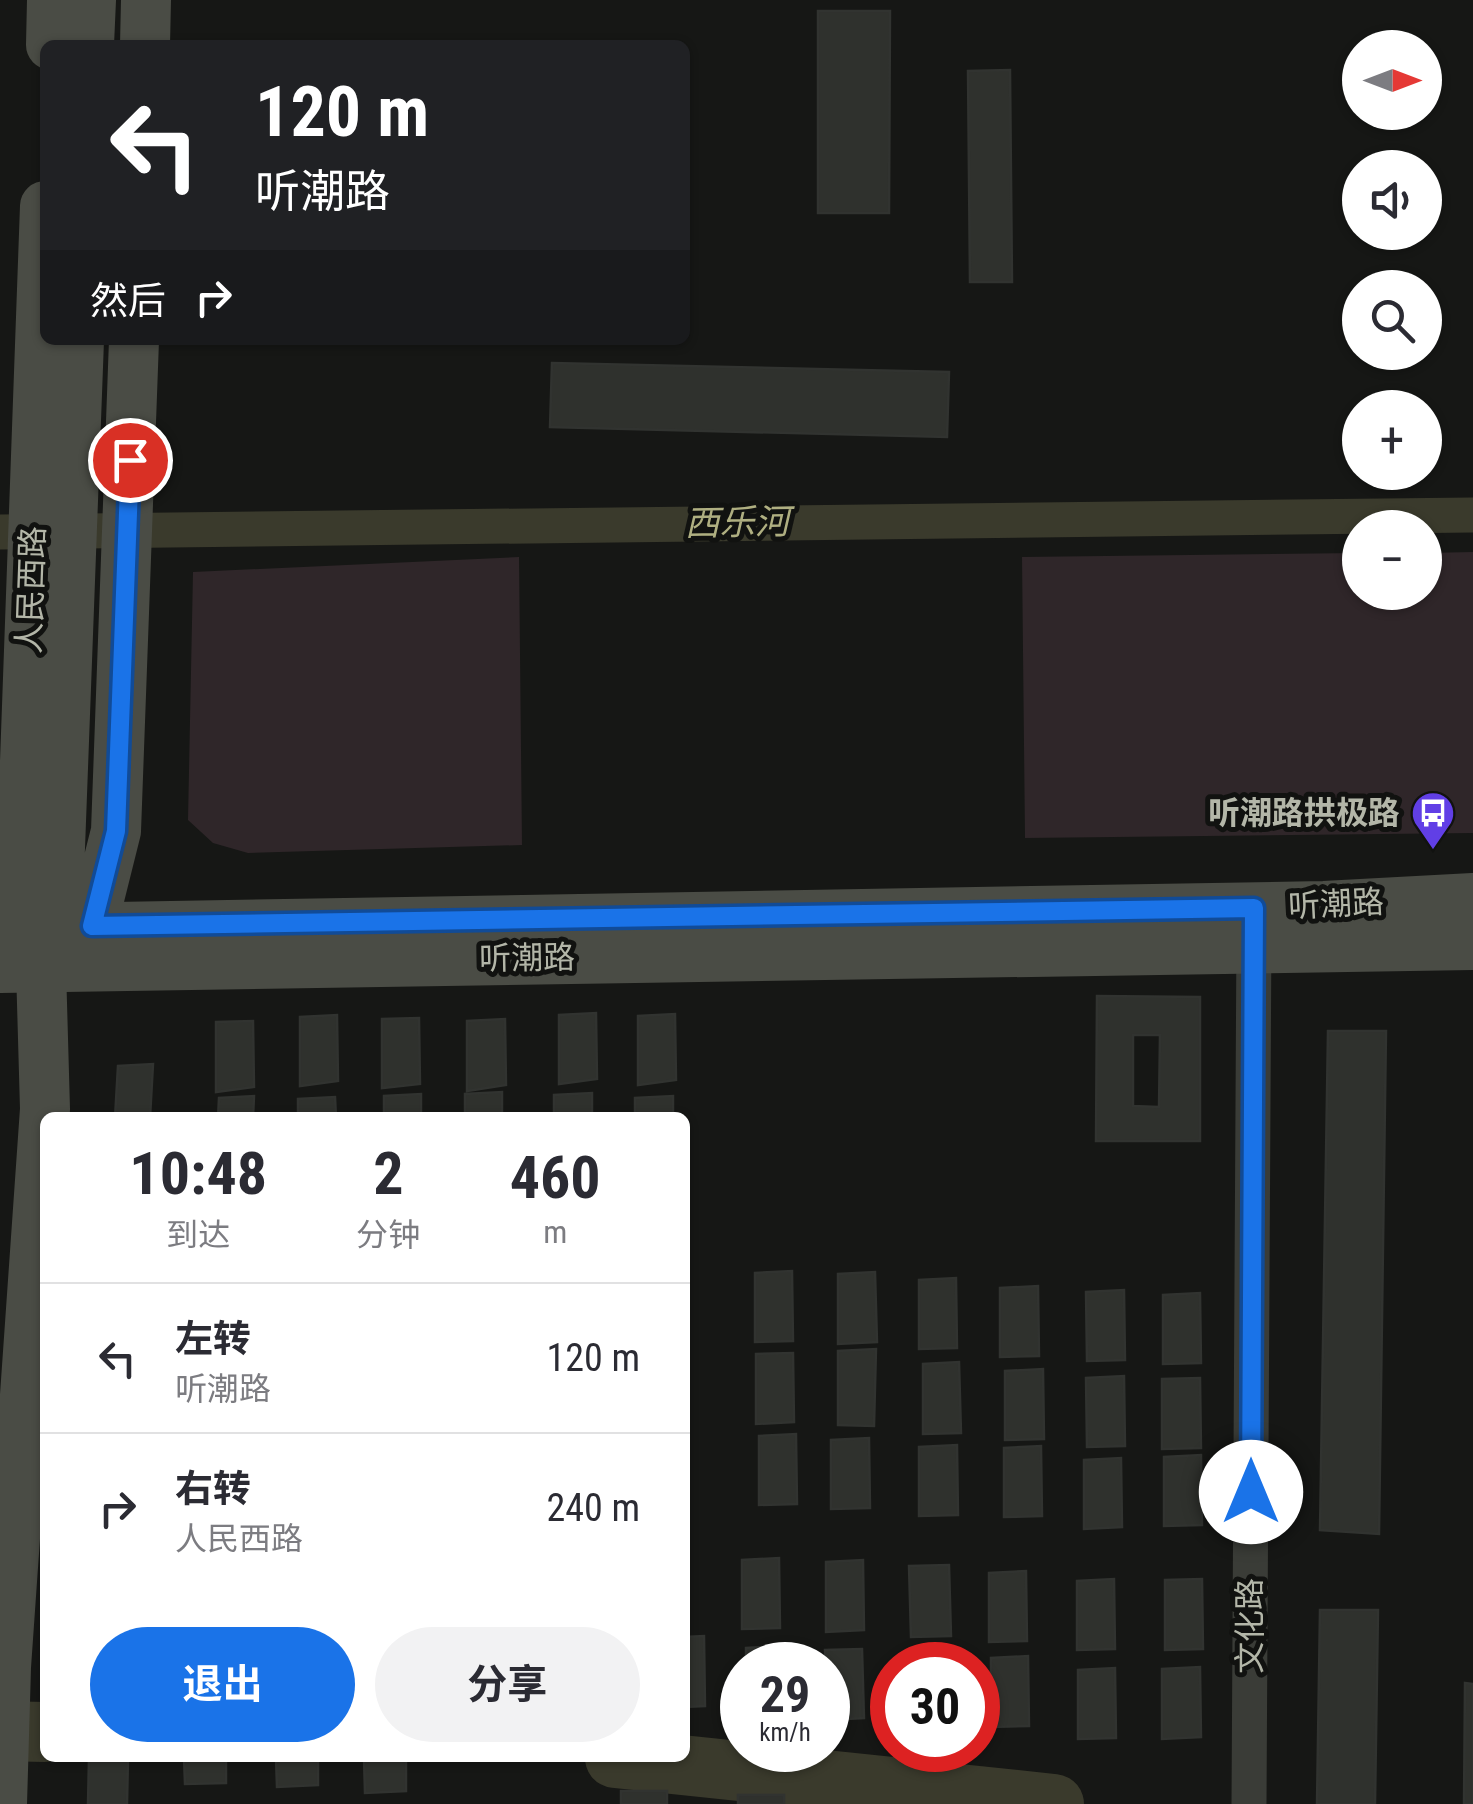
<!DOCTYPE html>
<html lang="zh">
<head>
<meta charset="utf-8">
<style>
	:root { --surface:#fff; --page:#f2f2f3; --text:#2b2b33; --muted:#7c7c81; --line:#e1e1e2; --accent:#1a73e8 }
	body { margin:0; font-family:"Roboto Condensed","Noto Sans SC",sans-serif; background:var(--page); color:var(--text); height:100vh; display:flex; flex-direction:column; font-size:38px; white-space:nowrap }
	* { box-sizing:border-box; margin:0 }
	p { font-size:32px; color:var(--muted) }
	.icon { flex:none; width:55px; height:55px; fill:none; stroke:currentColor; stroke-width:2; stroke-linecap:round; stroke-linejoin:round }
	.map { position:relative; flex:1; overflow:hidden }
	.details { position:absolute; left:40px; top:1112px; width:650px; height:650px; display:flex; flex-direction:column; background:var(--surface); border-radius:15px; box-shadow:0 2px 8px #0004 }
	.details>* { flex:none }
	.banner { position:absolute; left:40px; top:40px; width:650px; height:305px; border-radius:15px; box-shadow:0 2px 8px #0004; background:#202124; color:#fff; overflow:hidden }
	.needle { width:65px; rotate:90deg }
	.tools { position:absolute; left:1342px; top:30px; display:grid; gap:20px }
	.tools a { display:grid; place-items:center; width:100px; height:100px; border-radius:50%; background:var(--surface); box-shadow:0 2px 8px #0004; font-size:50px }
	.speed { position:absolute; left:720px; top:1642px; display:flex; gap:20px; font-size:50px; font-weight:700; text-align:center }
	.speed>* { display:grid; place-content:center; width:130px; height:130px; border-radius:50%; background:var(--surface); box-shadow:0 2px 8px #0004; line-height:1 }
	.speed small { font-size:25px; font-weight:400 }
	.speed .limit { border:15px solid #d22; background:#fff; color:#111 }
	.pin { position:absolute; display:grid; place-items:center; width:85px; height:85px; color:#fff; margin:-42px; border:5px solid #fff; border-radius:50%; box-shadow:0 2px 10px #0007 }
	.me { position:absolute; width:110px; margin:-55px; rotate:0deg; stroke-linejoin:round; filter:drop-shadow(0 0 8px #0008) }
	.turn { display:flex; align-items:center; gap:35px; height:210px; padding:0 50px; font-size:45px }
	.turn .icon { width:130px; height:130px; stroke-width:2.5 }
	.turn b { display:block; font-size:70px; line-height:85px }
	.then { display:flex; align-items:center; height:95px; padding:0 50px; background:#0003; gap:20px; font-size:38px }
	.eta { display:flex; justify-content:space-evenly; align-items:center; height:170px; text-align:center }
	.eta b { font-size:60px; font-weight:700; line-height:70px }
	.primary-button { display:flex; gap:20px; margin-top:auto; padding:20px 50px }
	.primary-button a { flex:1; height:115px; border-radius:60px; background:var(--accent); color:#fff; font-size:40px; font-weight:700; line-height:115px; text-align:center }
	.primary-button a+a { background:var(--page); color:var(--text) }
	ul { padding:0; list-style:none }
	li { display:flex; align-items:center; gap:30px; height:150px; padding:0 50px; border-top:2px solid var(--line) }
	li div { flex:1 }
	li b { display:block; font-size:38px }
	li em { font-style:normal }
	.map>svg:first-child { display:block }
	.green { fill:#2f2629 }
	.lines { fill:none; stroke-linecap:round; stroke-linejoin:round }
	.canal { stroke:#3a3a2c; stroke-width:35 }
	.river { stroke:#3a3a2c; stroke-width:60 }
	.building { fill:#2f312d; stroke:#313330; stroke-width:2.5; fill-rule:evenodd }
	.street { stroke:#3a3c37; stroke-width:35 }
	.secondary { stroke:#4a4c45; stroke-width:50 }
	.route-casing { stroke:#114b97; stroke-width:25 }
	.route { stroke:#1a73e8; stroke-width:18 }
	.labels { text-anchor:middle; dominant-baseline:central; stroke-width:10; stroke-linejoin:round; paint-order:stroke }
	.street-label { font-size:32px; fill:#b3b6a8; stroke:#111210 }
	.poi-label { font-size:32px; font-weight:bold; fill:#b3b6a8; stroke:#111210; text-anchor:end }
	.water-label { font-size:35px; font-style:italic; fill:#afaf81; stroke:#111210 }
</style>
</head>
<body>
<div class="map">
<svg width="1473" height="1804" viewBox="0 0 1473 1804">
	<rect width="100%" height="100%" fill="#161715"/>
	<!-- green -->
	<path class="green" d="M1473,552v281l-448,5 -3,-281 338,-4v39h65v-39z
		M519,557l3,288 -274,8 -35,-10 -25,-23 5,-248z"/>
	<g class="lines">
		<!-- canal -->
		<path class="canal" d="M0,532l1473,-17"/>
		<!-- river -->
		<path class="river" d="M0,1731l45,1
			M615,1758l439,46"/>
	</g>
	<!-- building -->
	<path class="building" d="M818,11h72l-1,202h-71z
		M1010,70l2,212h-42l-2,-211z
		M552,363l397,9 -2,65 -397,-10z
		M1097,996l103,1v144h-104zM1133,1035h27l-1,72 -26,-1z
		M596,1013l1,66 -38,5v-69z
		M675,1014l1,66 -38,5v-69z
		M337,1015l1,66 -38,5v-69z
		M419,1018l1,66 -38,4v-69z
		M505,1019l1,66 -39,6v-70z
		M253,1021l1,66 -38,5v-70z
		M1328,1031h58l-7,503 -59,-4z
		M153,1064l-3,54h-35l3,-52z
		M502,1092v26h-37v-24z
		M592,1093v25h-38v-23z
		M421,1094v24h-37v-22z
		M254,1096l-1,22h-35l1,-20z
		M673,1096v22h-38v-20z
		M335,1097l1,21h-38v-19z
		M792,1271l1,70 -38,1v-69z
		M875,1272l2,70 -39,2v-70z
		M956,1278l1,70 -38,1v-69z
		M1038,1286l1,70 -39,1v-69z
		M1124,1290l1,70 -38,1 -1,-69z
		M1200,1293l1,70 -38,1v-69z
		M876,1349l-2,77 -36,-1v-74z
		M793,1353l1,69 -38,2v-70z
		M959,1362l2,71 -38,1v-70z
		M1043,1369l1,70 -39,1v-69z
		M1124,1376l1,70 -38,1 -1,-69z
		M1200,1378l1,70 -39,1v-70z
		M796,1434l1,70 -38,1v-69z
		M869,1438l1,70 -39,1v-69z
		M957,1445l1,70 -39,1v-69z
		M1041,1446l1,70 -38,1v-69z
		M1201,1455l1,70 -38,1v-69z
		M1121,1458l1,69 -38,2v-69z
		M779,1558l1,70 -38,1v-69z
		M863,1560l1,70 -38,2v-70z
		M949,1565l2,71 -40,1 -2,-71z
		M1026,1571l1,70 -38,1v-69z
		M1114,1579l1,70 -38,1v-69z
		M1202,1579l1,70 -38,1v-70z
		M1320,1610h58l-3,194h-58z
		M704,1636l1,70 -20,1v-70z
		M784,1646v19h-38v-17z
		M862,1649l2,69 -36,2 -3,-70z
		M951,1650l1,15h-44v-13z
		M1028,1656l1,70 -38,1v-69z
		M1200,1667l1,70 -39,2v-70z
		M1115,1668l1,70 -38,1v-69z
		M1465,1683l8,1v120h-9z
		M89,1758h39l-1,46h-39z
		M184,1758h42v25l-41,1z
		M276,1758h42v27l-41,2z
		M364,1758h42v33l-41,2z
		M621,1791h46v13h-46z
		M738,1795h46v9h-46z"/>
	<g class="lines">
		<!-- street -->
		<path class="street" d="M1249,1804l5,-875"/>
		<!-- secondary -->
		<path class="secondary" d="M51,45l1,-45
			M89,45l2,-45
			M145,45l1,-45
			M0,929l1324,-23 149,-8
			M69,945l23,-18 24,-96 18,-491
			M34,954l-15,-26 26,-722
			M0,968l1473,-23
			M2,1804l4,-137 39,-558 -4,-141 16,-40 22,-588"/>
	</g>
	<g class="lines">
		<!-- route casing -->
		<g class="route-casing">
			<path id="route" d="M130,460l-14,371 -24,95 1162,-18 -3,584"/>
		</g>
		<!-- route -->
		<use href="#route" class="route"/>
	</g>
	<!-- icons -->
	<defs>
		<g id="bus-pin" transform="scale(2.25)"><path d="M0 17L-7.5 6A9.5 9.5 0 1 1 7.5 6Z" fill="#613fe6" stroke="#111210"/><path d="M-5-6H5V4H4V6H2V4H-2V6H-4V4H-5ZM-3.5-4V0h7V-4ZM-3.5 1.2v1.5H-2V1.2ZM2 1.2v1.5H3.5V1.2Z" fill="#fff"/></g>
	</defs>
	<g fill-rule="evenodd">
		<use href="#bus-pin" x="1433" y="813"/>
	</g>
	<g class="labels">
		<!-- street labels -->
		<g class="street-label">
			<text transform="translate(31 590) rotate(-88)">人民西路</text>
			<text transform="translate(1336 904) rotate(-3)">听潮路</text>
			<text transform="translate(527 958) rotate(-1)">听潮路</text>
			<text transform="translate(1250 1626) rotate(-90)">文化路</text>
		</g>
		<!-- poi labels -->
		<g class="poi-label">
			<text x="1400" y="813">听潮路拱极路</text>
		</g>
		<!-- water labels -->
		<g class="water-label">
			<text transform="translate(737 523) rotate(-1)">西乐河</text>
		</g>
	</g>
</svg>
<div class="tools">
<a><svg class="needle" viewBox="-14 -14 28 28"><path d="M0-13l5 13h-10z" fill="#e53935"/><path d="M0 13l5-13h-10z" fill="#7c7c81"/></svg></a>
<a><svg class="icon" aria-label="sound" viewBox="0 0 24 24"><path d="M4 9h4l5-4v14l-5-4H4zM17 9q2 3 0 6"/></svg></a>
<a><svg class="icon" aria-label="search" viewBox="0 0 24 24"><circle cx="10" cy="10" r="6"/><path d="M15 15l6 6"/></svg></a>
<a>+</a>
<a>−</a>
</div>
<div class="speed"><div>29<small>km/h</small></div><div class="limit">30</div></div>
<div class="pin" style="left:130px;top:460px;background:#d93025"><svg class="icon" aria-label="arrive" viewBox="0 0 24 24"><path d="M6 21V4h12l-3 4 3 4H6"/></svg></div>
<svg class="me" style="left:1251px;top:1492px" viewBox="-20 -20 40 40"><circle r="19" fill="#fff"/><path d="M0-13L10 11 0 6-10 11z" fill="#1a73e8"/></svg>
<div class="banner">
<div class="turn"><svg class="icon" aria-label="left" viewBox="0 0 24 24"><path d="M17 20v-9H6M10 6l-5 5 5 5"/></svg><div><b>120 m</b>听潮路</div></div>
<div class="then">然后<svg class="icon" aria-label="right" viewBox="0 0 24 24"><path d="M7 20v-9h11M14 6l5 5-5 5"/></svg></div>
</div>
<section class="details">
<div class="eta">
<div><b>10:48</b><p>到达</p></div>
<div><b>2</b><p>分钟</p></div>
<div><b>460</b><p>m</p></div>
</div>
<ul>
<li><svg class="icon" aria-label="left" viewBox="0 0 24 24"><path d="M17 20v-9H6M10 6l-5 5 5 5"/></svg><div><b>左转</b><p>听潮路</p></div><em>120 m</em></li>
<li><svg class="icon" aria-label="right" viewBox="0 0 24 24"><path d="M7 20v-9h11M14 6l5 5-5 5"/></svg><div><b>右转</b><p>人民西路</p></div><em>240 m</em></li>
</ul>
<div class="primary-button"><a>退出</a><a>分享</a></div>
</section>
</div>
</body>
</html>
